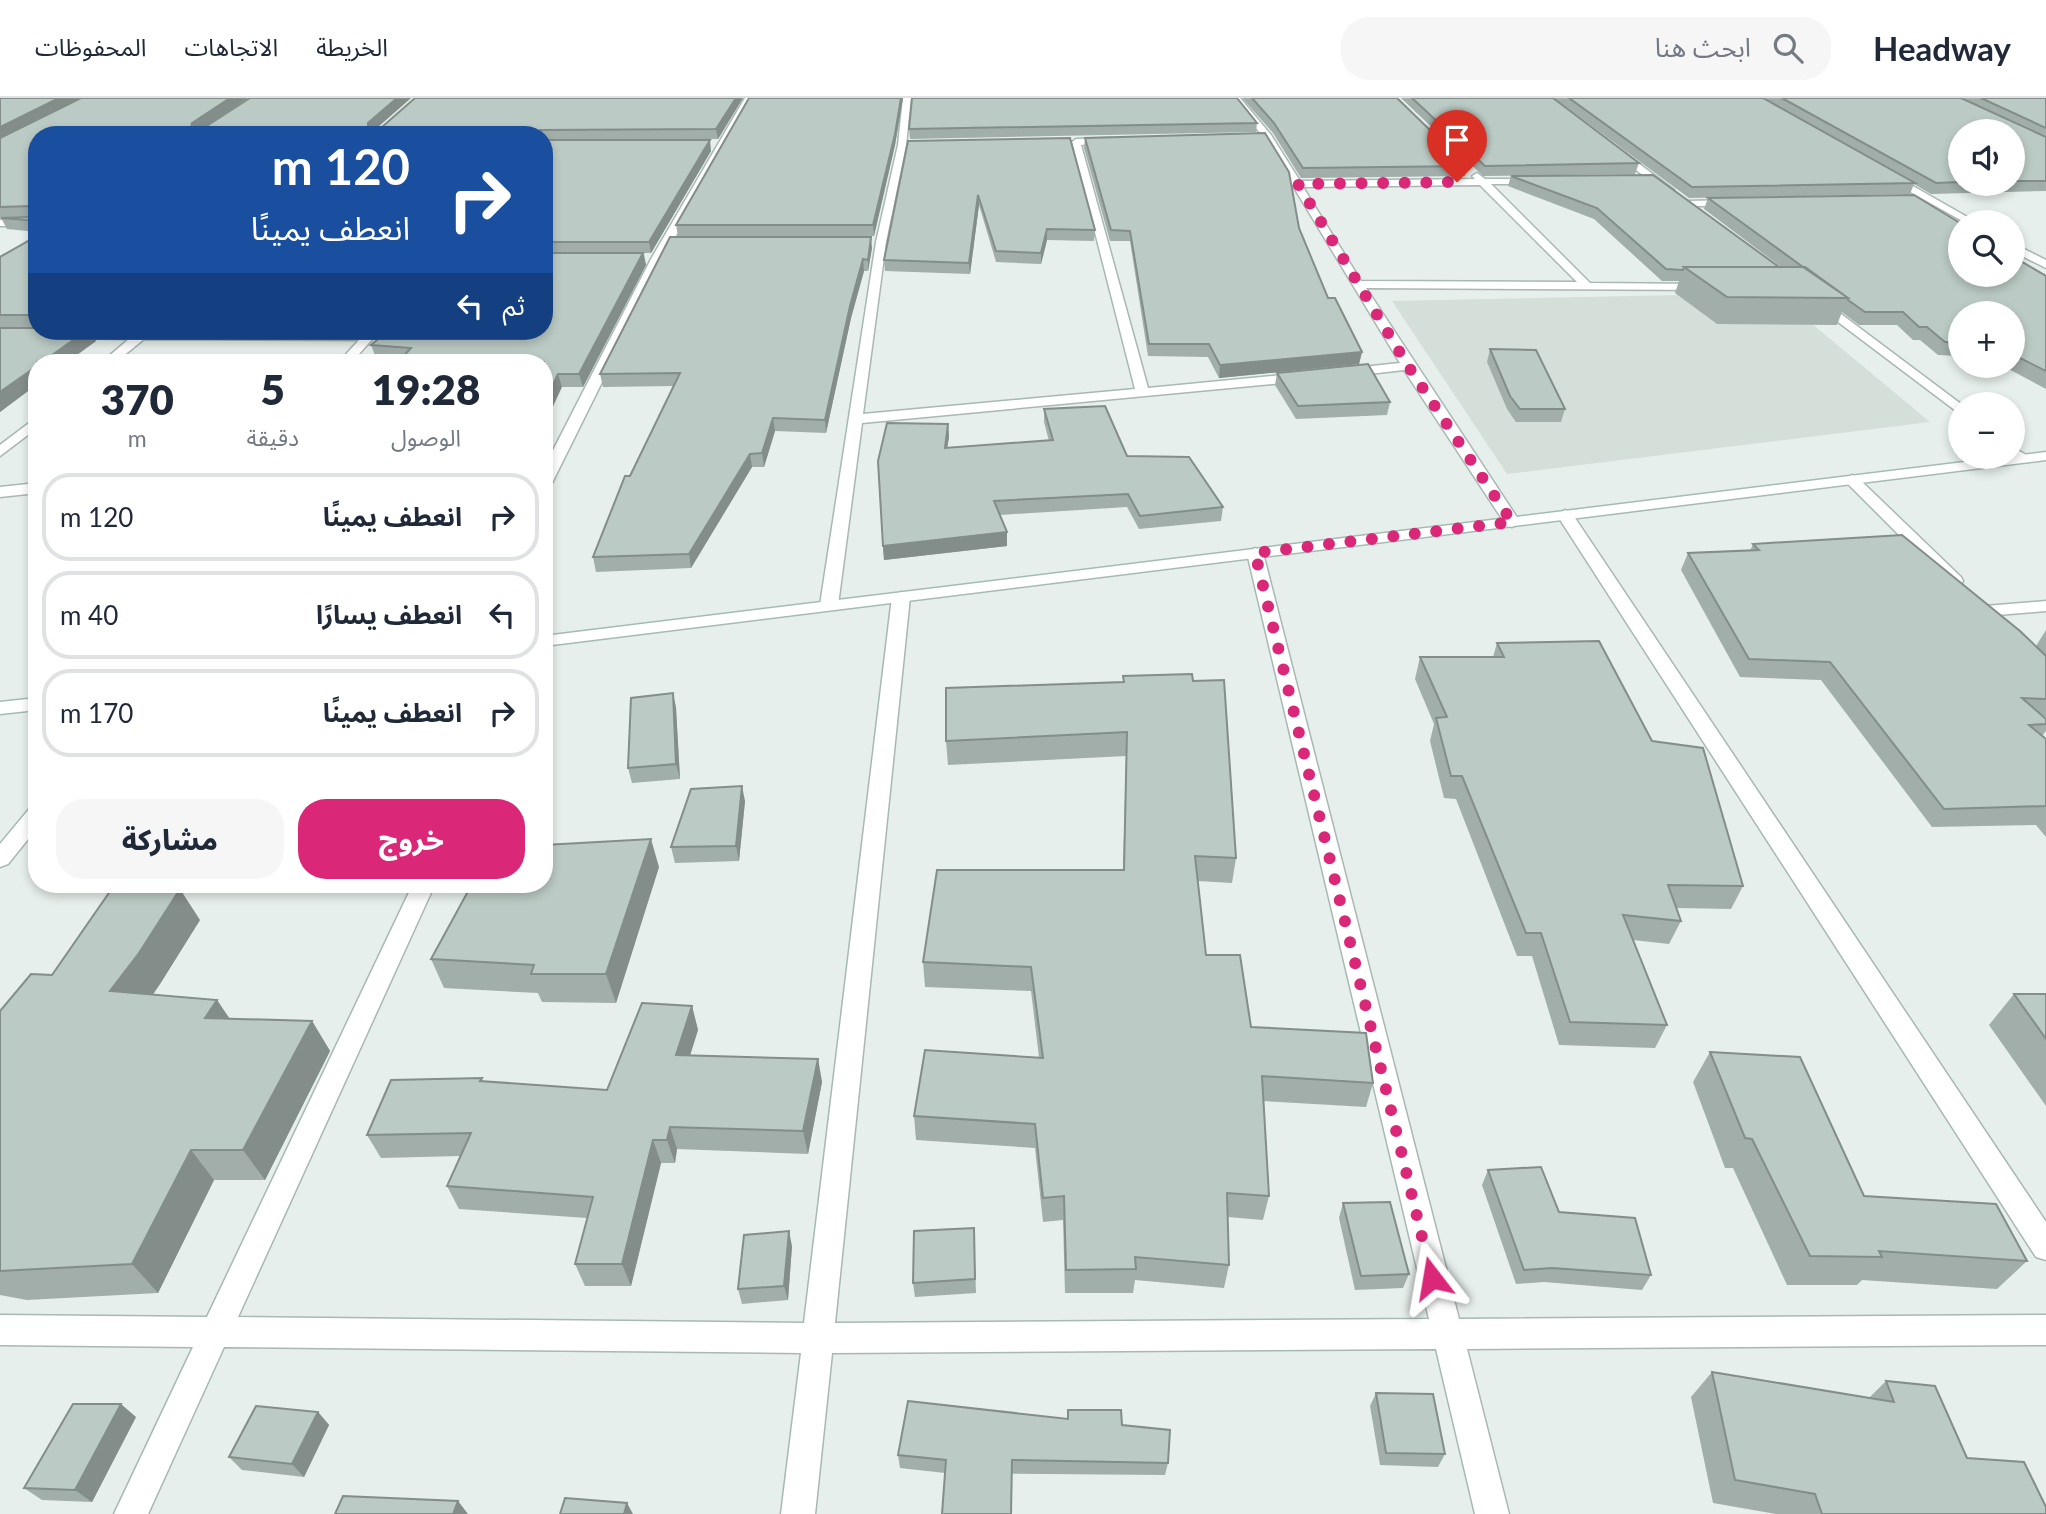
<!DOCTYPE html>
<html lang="ar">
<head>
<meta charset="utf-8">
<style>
	:root { --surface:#fff; --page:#f6f6f7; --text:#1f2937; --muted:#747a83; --line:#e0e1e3; --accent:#db2777 }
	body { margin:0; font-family:Lato,"Noto Sans Arabic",sans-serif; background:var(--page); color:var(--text); direction:rtl; height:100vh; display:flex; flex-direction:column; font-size:26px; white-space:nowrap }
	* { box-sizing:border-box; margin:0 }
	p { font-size:23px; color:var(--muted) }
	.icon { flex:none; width:38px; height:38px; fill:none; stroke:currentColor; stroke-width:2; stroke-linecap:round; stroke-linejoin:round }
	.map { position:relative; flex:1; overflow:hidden; direction:ltr }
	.side { position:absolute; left:28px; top:256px; width:525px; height:539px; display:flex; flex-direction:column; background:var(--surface); border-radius:28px; box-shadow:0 4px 10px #0003; direction:rtl }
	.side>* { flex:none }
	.top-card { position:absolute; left:28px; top:28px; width:525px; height:214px; border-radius:28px; box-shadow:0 4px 10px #0003; direction:rtl; background:#1a4fa0; color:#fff; overflow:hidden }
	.tools { position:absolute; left:1948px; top:21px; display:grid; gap:14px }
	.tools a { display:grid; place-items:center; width:77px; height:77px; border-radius:50%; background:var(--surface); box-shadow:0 4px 10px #0003; font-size:35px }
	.pin { position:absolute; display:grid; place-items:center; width:60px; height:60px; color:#fff; margin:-72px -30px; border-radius:50% 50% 50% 0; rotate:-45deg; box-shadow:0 0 7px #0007 }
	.pin .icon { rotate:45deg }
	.me { position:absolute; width:77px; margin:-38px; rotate:346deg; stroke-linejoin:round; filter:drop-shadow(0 0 5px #0008) }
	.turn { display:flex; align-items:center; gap:24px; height:147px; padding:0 28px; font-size:32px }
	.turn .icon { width:91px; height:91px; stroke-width:2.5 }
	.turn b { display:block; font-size:49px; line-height:60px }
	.then { display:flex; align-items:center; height:66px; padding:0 28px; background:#0003; gap:14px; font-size:26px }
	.eta { display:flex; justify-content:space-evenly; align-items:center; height:119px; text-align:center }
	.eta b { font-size:42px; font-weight:800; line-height:49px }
	.cta { display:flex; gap:14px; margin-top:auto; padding:14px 28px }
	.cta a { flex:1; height:80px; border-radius:28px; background:var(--accent); color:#fff; font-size:28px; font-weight:800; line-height:80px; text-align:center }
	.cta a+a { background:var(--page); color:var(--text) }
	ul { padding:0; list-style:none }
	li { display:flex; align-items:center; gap:21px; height:88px; margin:0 14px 10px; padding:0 14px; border:4px solid var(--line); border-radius:28px }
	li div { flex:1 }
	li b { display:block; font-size:26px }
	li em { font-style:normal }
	header { display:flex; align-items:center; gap:42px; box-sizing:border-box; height:98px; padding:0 35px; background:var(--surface); border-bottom:2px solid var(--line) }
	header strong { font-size:33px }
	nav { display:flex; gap:38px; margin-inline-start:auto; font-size:24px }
	.search { width:490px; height:63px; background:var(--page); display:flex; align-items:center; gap:18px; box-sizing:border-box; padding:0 24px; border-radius:28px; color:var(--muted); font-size:26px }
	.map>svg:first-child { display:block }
	.built { fill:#d4dfda }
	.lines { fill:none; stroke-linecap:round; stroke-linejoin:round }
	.street-casing { stroke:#a8b8b2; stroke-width:3 }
	.secondary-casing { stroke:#a4bbb3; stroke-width:3 }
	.street { fill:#fff; fill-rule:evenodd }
	.secondary { fill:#fff; fill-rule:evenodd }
	.wall { fill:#a1aea9; fill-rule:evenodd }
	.shaded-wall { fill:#838d89 }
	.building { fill:#bbcac4; stroke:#838d89; stroke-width:2 }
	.route { stroke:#db2777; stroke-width:12; stroke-dasharray:0 21.6 }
</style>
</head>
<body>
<header>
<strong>Headway</strong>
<div class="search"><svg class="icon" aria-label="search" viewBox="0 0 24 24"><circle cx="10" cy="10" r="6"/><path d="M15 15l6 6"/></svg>ابحث هنا</div>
<nav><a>الخريطة</a><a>الاتجاهات</a><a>المحفوظات</a></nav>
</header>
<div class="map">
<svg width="2046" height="1416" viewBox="0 0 2046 1416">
	<rect width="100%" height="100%" fill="#e6efeb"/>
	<!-- built -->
	<path class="built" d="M1775,195l155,129 -423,52 -115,-173z"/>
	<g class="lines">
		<!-- street casing -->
		<g class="street-casing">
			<path id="street" d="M745,0h8l-90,161 -111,224 -8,4v-19l107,-209z
				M903,0h8l-5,47 -20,97 -23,172 272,-25 -63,-247 4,-3 35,-1 4,3 -34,4 67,243 156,-15 7,4 -7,4 -442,42 -24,182 -9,5 -9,-5 56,-363 22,-97z
				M1232,0h8l31,37 29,46 175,-2 -3,-3 5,-3 8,6h56l-3,5h-47l99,99 116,1 6,3 -6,3 -340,-2 154,234 -8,5 -6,-2 -102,-155 -61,7 -7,-4 7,-4 57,-6 -136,-225zM1480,87l97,97 -216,-1 -58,-94z
				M1612,50h6l56,42v4h-6l-56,-42z
				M1884,75h6l86,49h-12l-80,-45z
				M1687,103l47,-1 5,3 -5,3h-51z
				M0,122h37v6h-37z
				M2012,145l34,17v8l-34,-17z
				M1813,201h8l140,105 -1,10 -147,-111z
				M65,233l304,1 6,4 -23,26h-13l20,-22 -215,-1 -28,23h-14l27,-23 -68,-1v-6z
				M37,319v11l-37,28v-11z
				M2012,349l16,9v6h-10l-7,-5z
				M1852,377l5,2 104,100 2,4 -2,4h-12l-105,-105z
				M37,385v10l-37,4v-10z
				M1565,412l8,5 473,707v38l-10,-3 -479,-742z
				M1255,450l8,5 196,766 587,-4v30l-579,4 42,165h-34l-39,-165 -604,4 -17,161h-34l20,-161 -577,-6 -76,167h-34l79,-167 -193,-2v-30l207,2 206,-433h22l-197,433 566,6 88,-726 9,-5 9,5 -75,726 594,-4 -182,-766z
				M2046,503v10l-61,5 -9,-5 9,-5z
				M37,708v22l-29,36 -8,3v-23l30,-36z"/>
		</g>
		<!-- secondary casing -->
		<g class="secondary-casing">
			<path id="secondary" d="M2046,354v8l-1502,186v-10z
				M37,600v12l-37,4v-12z"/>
		</g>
		<!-- street -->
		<use href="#street" class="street"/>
		<!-- secondary -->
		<use href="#secondary" class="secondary"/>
	</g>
	<!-- wall -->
	<path class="wall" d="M0,0h248l-44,29 46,-29h161l-33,29 365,-29 -25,41 -174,1v-5h-507v97l-30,-3 -6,-11h13h-14z
		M749,0h154l-8,47 -21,91h-196l-2,-11z
		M1242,0h155l70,68 -2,10 -164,2 -28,-45z
		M1401,0h152l86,65 -4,11 -152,2z
		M1554,0h492v93l-115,3 -17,-10 -4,10 -221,4zM1960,33h52v53h-52z
		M1257,25l-1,9 -346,7 -1,-10z
		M1085,40l214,90 29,70 34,54 -3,12 -140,14 -11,-21 -60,-1 -18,-115h-20l-26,-93z
		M544,42l167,11 -60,102h-7l2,12 -63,122h-21l-162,-27 -24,-2 -5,-13 173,-14z
		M908,43l187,89 -1,11 -47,-1 -6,24 -45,-2 -17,-57 -9,69 -85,-3 -1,-11z
		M1511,78l268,91h2l-77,-58 4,-11 338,78v113l-43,-23h9v-53h-52v43l-22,-1 -18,-15h-7l-16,-15h-38l-17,-13 -5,13 -120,-1 -42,-31 4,-12h-17l-68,-62 -86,-33z
		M37,138v95h54l5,10 -96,71v-155z
		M872,150l-4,23h-4l-13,47 -25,115 -51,-2 -11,36h-12l-61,101 -95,4 -3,-15 81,-171 -71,1 -3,-13z
		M1490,251l75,60 -4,13h-45l-9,-13 -20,-47z
		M1277,275l113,29 -3,13 -91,4 -21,-34z
		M1044,311l179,98 -2,14 -82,8 -12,-22 -127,8 7,17v14l-123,14 -1,-14 65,-122 1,13 -2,11 102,-7 -5,-19z
		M1753,446l283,102 10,-16v87h-3l3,2v12l-4,5 4,3v98l-10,-12 -104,2 -111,-147 -81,-3 -59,-107 7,-17 62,-2z
		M1497,545l155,98 91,145 -12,23 -54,-1 4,13 -12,23 -36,-4 34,85 -12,23 -96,-3 -27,-89h-15l-61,-157 -12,-1 -14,-57 4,-17 -19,-45 5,-22h73z
		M1123,578l113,182 -4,25 -34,-2 8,74 45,72 122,56 -7,24 -103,-6 6,95 -6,24 -35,-3 1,48 -5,23 -89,-8 -2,13h-68l-2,-73 -20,2 -8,-74 -119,-8 -2,-24 125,-59 -8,-66 -106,-4 -2,-25 200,-92 3,-114 -178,9 -2,-24 177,-59z
		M673,595l3,15 4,71 -48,4 -4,-15z
		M745,703l-6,60 -64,2 -4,-16z
		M659,769l-43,136 -74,-1 -4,-9 -94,-5 -13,-29z
		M200,822l-40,64 -7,11 64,5 12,19 83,2 18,30 -65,129h-51l-56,113 -131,7 -27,-5v-284l52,-36z
		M2014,896h32v112l-57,-81z
		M692,908l6,24 -8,25 128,4 4,23 -14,72 -131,-5 -2,14h-14l-30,123h-46l-10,-22 12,-46 -128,-9 -12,-23 13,-30 -79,2 -14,-23 115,-57 1,4 124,8z
		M1710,954l154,144 163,65 -30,28 -135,-9 -5,5h-70l-54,-117h-8l-32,-86z
		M1488,1072l163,105 -9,15 -98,-8 -28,2 -34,-99z
		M1343,1105l66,71 -6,14 -48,2 -16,-72z
		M974,1130l2,65 -61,4 -2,-14z
		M792,1148l-4,54 -46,4 -4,-15z
		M1712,1274l157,26 17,-17 81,77 79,56h-270l-63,-11 -22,-106z
		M1376,1295l69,61 -7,13 -58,-2 -10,-59z
		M1068,1312l54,15 46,38 -3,12 -220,-2 -45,-5 -2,-13 169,-36z
		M318,1314l11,13 -25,52 -62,-7 -13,-13z
		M136,1319l-44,85 -50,-2 -18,-12z"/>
	<!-- shaded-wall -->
	<path class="shaded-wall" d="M59,0h23l-82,41v-12z
		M230,0h18l-52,35 -5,-6 1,-4z
		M397,0h14l-40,35h2l1,2h-4l-2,-12z
		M736,0h7l-25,41 -2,-10z
		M901,0h2l-8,47 -21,91 -1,-11z
		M710,42l1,11 -60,102 -2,-11z
		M978,97l1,10 -9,69 -1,-11z
		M1047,131v11l-6,24v-11z
		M871,139l1,11 -4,23v-11z
		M643,155l3,12 -63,122 -4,-13z
		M863,161l1,12 -13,47 -25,115 -1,-13 25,-114z
		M86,233h5l5,10 -29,21h-25z
		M1362,254l-3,12 -140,14 1,-13z
		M37,268v18l-37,28v-20z
		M558,276l4,13 -18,39v-22z
		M773,320l2,13 -11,36 -2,-14z
		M948,326l1,13 -4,24v-13z
		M750,356l2,13 -61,101 -2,-14z
		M1007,434v14l-123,14 -1,-14z
		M673,595l3,15 4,71 -4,-15z
		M742,688l3,15 -6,60 -3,-15z
		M651,741l8,28 -43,136 -10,-29z
		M180,791l20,31 -40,64 -28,38 -22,-31z
		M217,902l21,31 -33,-13z
		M692,908l6,24 -15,48 -7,-23z
		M312,923l18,30 -65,129 -22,-30z
		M818,961l4,23 -14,72 -5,-23z
		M670,1029l7,22 -2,14 -8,-23z
		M653,1042l8,23 -30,123 -9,-22z
		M191,1052l23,30 -56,113 -26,-29z
		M789,1133l3,15 -4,54 -4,-14z
		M121,1306l15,13 -44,85 -17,-12z
		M318,1314l11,13 -25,52 -12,-13z
		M458,1403l10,13h-15z
		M627,1405l6,11h-9z"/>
	<!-- building -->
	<path class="building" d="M0,0h59l-59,29z
		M81,0h149l-38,25 -1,4h14l45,-29h147l-29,25v4h14l33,-29h321l-20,31 -176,1 1,5h-167l-1,-2 -3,2h-333v86l-36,-3 30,-1 3,-8 -2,-3 -32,1v-69z
		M749,0h152l-6,36 -22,91h-197z
		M912,0h325l20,25 -348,6z
		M1252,0h145l70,68 -164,2 -29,-45z
		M1412,0h141l86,65 -154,3z
		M1569,0h194l152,85 -223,4z
		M1782,0h179l85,39v44h-34v-50h-52v51l-24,1z
		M1981,0h65v30z
		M1265,35l24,39 10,56 29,70h7l27,54 -142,13 -11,-21h-60l-19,-113 -19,-1 -26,-92z
		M1070,40l25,92 -48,-1 -6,24 -45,-2 -18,-56 -9,68 -85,-3 24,-119z
		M544,42h166l-61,102h-105z
		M1653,77l126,92h-95l-1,3 -17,-1 -69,-61 -86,-32z
		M1914,97l46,28v52h52v-19l34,20v95l-34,-17v-41h-52v29h-15l-18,-15h-8l-16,-15h-38l-17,-12v-2l-45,-31 -95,-69z
		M37,138v79h-37v-58z
		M670,139h201l-3,23 -5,-1 -13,47 -25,114 -52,-2 -11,35 -12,1 -61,100 -96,3 32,-81h5l50,-103 -80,1z
		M544,155h99l-64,121h-21l-14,30v-42h-146l13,-14 -40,-3 17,-14h156z
		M1684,169h121l43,31 -121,-1z
		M0,230h37v3h49l-44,31h-5v4l-37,26z
		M1490,251l46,1 29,59h-45l-10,-13z
		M1368,266l22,38 -92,4 -21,-33z
		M1105,308l22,50 62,1 34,50 -83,9 -12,-22 -134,7 13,31 -124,14 -5,-85 9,-38 61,1 -3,24 108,-8 -9,-31z
		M1902,437l118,96 26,25v43l-24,-1 24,21v5l-17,1 17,14v67l-102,3 -114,-147 -81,-3 -61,-106 71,-3 -6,-6z
		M1599,543l53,100 51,7 40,138 -75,-1 13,36 -58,-6 44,110 -97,-3 -29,-89h-15l-64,-157h-11l-15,-58 11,-1 -27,-60h84l-7,-14z
		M1192,576l1,7 31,-1 12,178 -41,-2 11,99h34l11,72 115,6 7,50 -111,-7 7,120 -42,-3 2,72 -94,-8 1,12 -70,1 -2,-74 -21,2 -8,-74 -121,-8 11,-66 118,8 -12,-91 -108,-5 14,-92h187l3,-138 -181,9v-53l178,-6 -1,-6z
		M673,595l3,71 -48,4 3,-70z
		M742,688l-6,60 -65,1 20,-58z
		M651,741l-45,135h-75l3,-9 -103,-6 41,-75h72v-39z
		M180,791l-41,64 -29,38 107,9 -12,18 107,3 -69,129h-52l-59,114 -132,7v-260l31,-37 21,1 59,-85z
		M2014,896h32v45z
		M642,905l50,3 -16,49 142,4 -15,72 -133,-4 -3,13h-14l-31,124h-47l18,-67 -146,-11 24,-53 -104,2 24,-55 91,-2 -2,3 127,9z
		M1710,954l90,5 64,139 132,8 31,57 -148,-10 3,6 -72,-1 -58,-117 -7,-1z
		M1541,1069l18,45 76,6 16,57 -99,-7 -28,2 -36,-100z
		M1390,1104l19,72 -48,2 -18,-73z
		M974,1130l1,51 -62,4 1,-52z
		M789,1133l-5,55 -46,3 6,-54z
		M1712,1274l182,30 -8,-21 49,5 32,72 57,4 22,45v7h-224l-7,-20 -80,-14z
		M1376,1295l57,1 12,60 -59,-1z
		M908,1303l160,18v-9h53l1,15 48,5 -2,33 -156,-3 -1,54h-69l4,-54 -48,-5z
		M73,1306h48l-46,86 -51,-2z
		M256,1308l62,6 -26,52 -63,-7z
		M343,1398l115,5 -5,13h-118z
		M565,1400l62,5 -3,11h-64z"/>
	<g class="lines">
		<!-- route -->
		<path class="route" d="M1432,1180l-177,-725 257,-31 -104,-156 -110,-182 159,-2"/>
	</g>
</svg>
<div class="tools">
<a><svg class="icon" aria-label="sound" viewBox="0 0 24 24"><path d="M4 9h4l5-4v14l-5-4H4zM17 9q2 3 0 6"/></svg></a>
<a><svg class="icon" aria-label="search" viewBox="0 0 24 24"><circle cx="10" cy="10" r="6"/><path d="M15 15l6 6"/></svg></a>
<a>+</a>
<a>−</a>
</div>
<div class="pin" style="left:1457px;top:84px;background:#d93025"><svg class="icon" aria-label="arrive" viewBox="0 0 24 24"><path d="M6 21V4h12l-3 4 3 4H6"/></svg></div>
<svg class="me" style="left:1432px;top:1180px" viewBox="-20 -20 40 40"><path d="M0-17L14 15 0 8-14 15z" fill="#db2777" stroke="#fff" stroke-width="4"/></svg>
<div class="top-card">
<div class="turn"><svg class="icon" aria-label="right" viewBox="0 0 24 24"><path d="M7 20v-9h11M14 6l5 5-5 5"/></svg><div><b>120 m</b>انعطف يمينًا</div></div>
<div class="then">ثم<svg class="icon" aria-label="left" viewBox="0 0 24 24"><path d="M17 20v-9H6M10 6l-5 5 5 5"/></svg></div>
</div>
<section class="side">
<div class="eta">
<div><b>19:28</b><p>الوصول</p></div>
<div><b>5</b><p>دقيقة</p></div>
<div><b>370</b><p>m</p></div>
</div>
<ul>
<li><svg class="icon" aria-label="right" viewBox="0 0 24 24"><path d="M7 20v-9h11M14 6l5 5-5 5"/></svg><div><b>انعطف يمينًا</b></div><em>120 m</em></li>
<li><svg class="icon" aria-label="left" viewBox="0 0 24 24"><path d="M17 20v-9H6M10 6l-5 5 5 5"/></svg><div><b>انعطف يسارًا</b></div><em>40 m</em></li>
<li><svg class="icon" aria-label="right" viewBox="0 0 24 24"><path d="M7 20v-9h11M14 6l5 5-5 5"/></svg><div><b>انعطف يمينًا</b></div><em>170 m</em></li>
</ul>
<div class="cta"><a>خروج</a><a>مشاركة</a></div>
</section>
</div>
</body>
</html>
